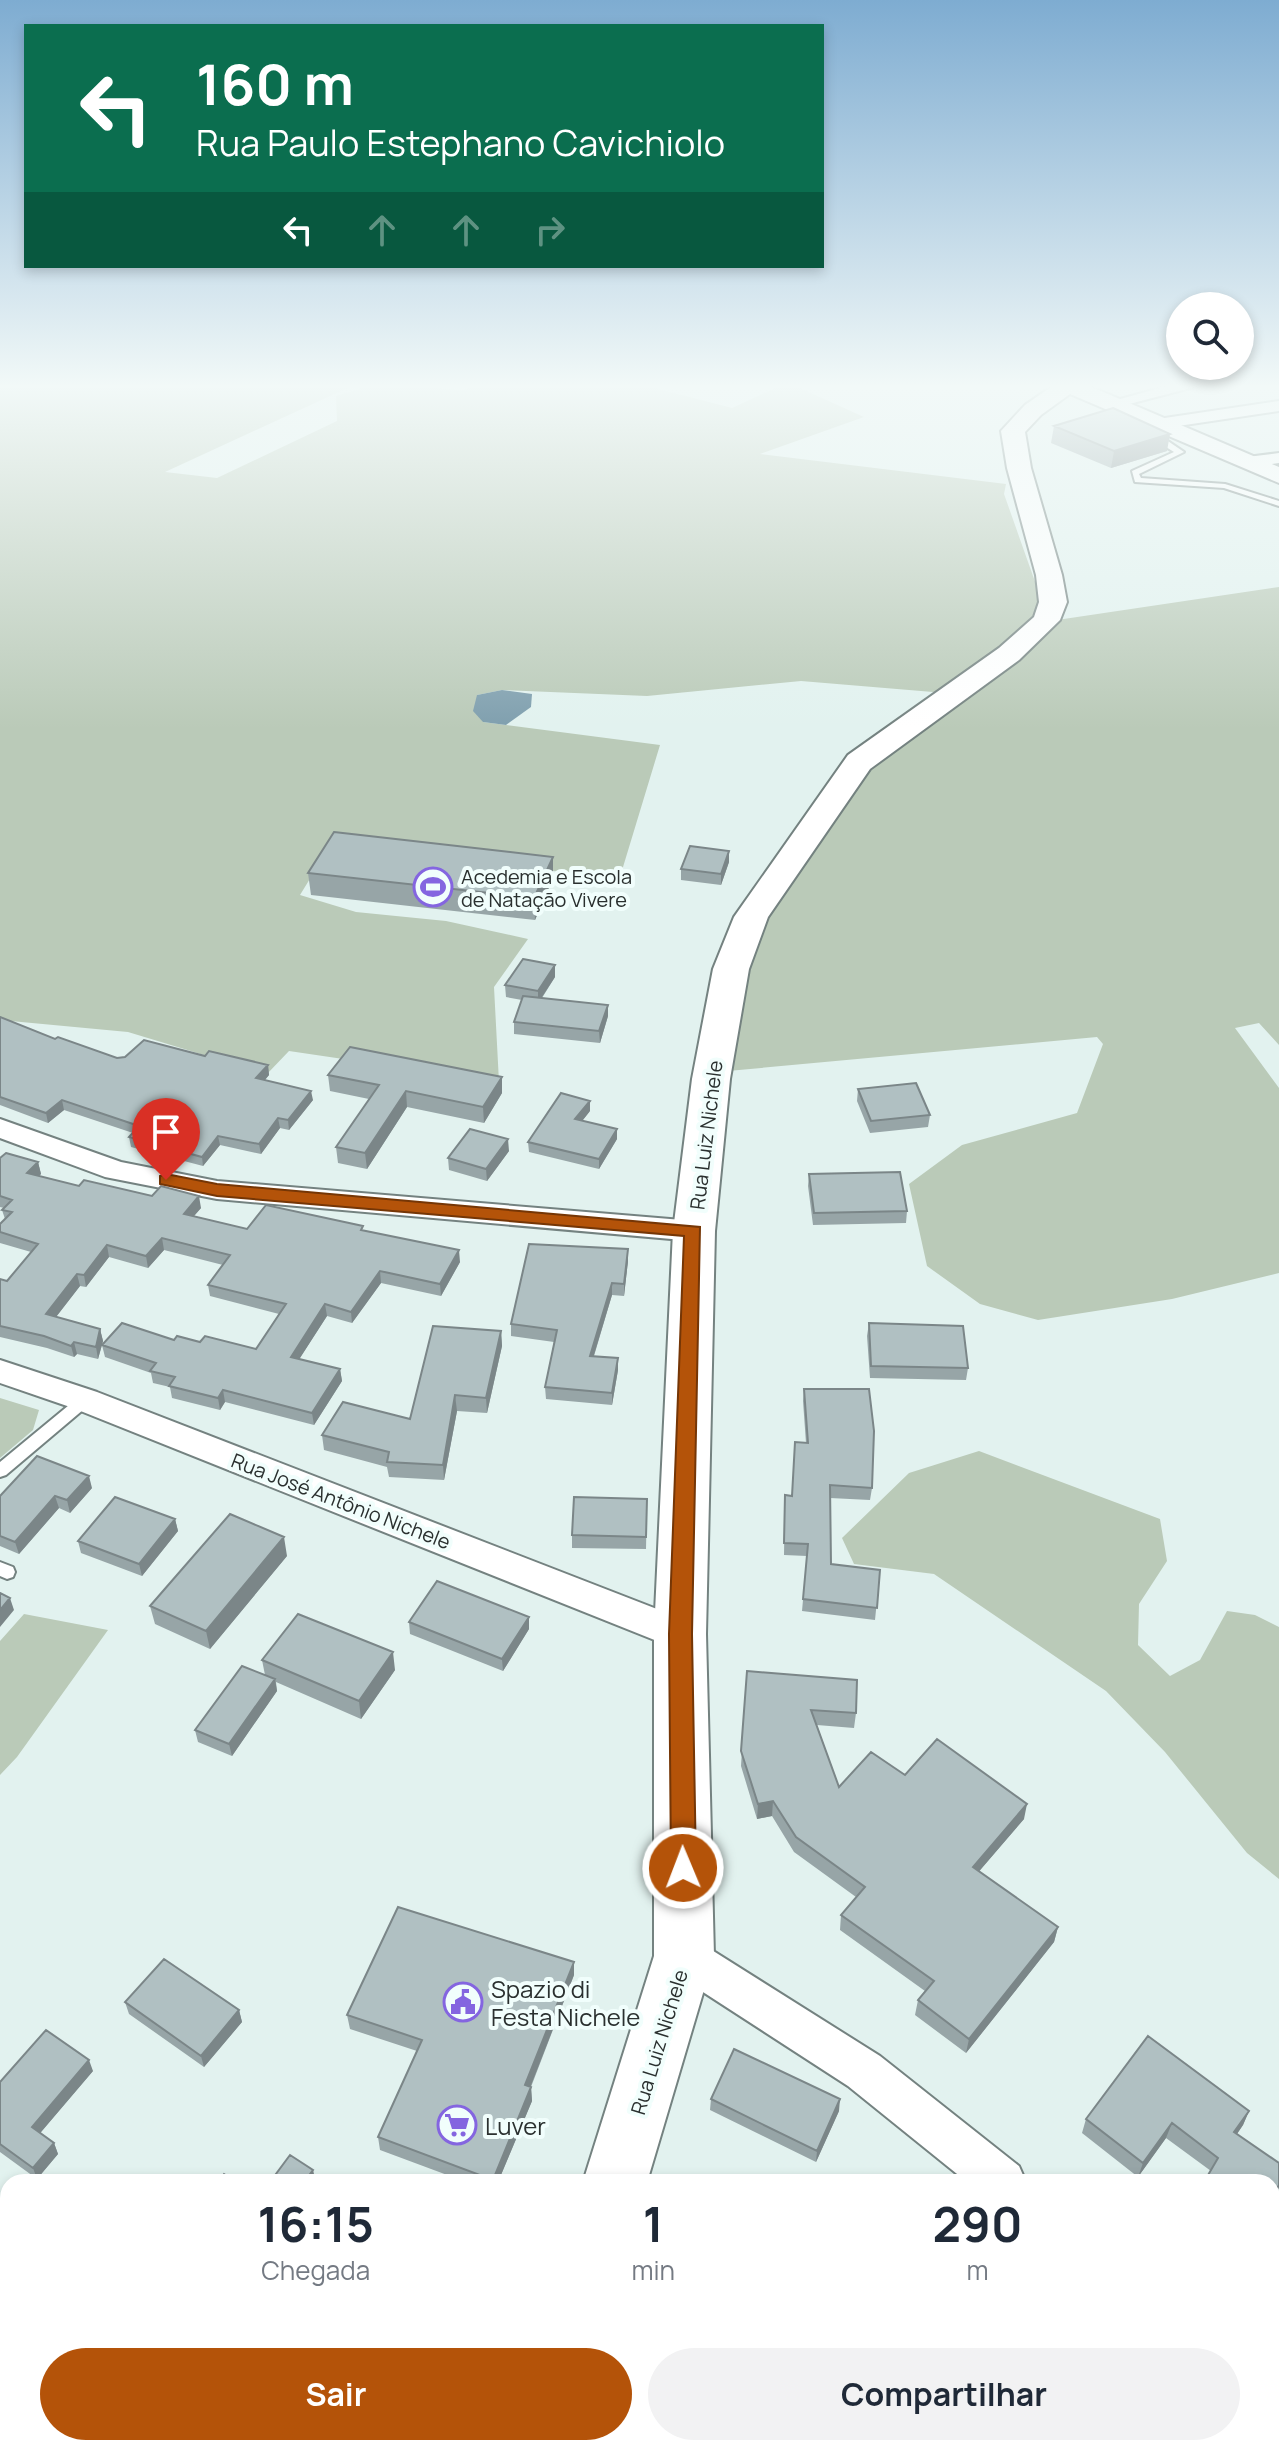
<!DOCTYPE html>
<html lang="pt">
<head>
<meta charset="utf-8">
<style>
	:root { --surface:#fff; --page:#f2f2f3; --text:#1f2937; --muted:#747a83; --accent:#b45309 }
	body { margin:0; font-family:Manrope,sans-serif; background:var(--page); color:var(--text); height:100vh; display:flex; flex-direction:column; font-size:30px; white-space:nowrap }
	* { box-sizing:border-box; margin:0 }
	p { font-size:26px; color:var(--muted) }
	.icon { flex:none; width:44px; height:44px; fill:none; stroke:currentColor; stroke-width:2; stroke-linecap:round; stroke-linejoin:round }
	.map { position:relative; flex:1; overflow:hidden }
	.details { position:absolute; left:0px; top:2174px; width:1280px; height:282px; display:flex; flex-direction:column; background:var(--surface); border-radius:24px 24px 0 0; box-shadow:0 4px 12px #0003 }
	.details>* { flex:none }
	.hud { position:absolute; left:24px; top:24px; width:800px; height:244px; border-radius:0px; box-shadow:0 4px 12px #0003; background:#0b6e4f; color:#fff; overflow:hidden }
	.fabs { position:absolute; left:1166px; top:292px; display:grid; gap:16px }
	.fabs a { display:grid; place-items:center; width:88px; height:88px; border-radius:50%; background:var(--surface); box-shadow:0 4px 12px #0003; font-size:40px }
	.pin { position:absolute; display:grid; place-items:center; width:68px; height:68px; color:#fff; margin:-82px -34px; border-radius:50% 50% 50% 0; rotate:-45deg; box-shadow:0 0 8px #0007 }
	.pin .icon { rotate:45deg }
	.me { position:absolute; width:88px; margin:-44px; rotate:359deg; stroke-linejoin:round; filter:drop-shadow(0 0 6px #0008) }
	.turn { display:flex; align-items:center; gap:28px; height:168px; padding:0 40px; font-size:36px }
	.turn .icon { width:104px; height:104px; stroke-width:2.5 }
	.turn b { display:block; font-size:56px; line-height:68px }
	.lanes { display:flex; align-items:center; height:76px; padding:0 40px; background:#0003; justify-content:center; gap:40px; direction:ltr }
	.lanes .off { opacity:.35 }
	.eta { display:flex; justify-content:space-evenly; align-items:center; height:136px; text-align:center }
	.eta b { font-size:48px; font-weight:700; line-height:56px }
	.action { display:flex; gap:16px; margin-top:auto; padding:16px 40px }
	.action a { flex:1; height:92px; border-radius:48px; background:var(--accent); color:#fff; font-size:32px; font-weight:700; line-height:92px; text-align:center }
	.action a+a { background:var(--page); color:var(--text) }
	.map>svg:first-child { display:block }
	.green { fill:#bacab8 }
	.water { fill:#7f9fae }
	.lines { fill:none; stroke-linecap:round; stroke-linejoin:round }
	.lane-casing { stroke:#748280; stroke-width:4 }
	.street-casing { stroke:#748280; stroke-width:4 }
	.secondary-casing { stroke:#748280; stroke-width:4 }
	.lane { fill:#fff; fill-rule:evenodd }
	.street { fill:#fff; fill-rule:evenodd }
	.secondary { fill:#fff; fill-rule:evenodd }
	.wall { fill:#97a5a7; fill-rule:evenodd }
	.shaded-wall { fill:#7b8688 }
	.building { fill:#b0c0c2; stroke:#7b8688; stroke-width:2 }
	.route { fill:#b45309; stroke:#753606; stroke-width:2 }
	.labels { text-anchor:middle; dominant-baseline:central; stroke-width:8; stroke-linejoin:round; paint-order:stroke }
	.poi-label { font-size:20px; fill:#2a302f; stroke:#f1fefc; text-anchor:start }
	.street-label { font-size:20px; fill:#2a302f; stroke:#f1fefc }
	.near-poi-label { font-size:24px; fill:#2a302f; stroke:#f1fefc; text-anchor:start }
</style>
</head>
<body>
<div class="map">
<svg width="1279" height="2455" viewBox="0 0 1279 2455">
	<rect width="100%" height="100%" fill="#e2f2ef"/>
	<!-- green -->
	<path class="green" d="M0,385h354l-189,87 52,6 120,-57 -1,-25 37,-11 91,5 12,-5h167l89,23 50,-23h11l71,32 -104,37 246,30 -2,10 35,99 18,27 222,-33v458l-20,-22 -24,5 44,60v185l-107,26 -134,21 -58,-16 -53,-38 -18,-82 53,-39 115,-32 26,-69 -6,-7 -369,34 14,-93 20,-62 111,-156 96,-65 -168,-14 -154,15 -145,-6 -25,5 6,27 177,23 -40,132 -293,-26 -27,44 56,17 90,9 82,18 -34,48 5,95 -210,-31 -22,23 -139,-42 -128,-12z
		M0,1398l39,12 -6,20 -33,28z
		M979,1451l181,68 7,42 -28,43 -1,41 32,31 30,-16 27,-49 28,4 24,12v252l-32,-26 -82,-101 -59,-61 -172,-117 -80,-10 -12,-26 67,-65z
		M24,1614l84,16 -91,127 -17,18v-134z"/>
	<!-- water -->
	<path class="water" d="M502,690l30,4 -1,13 -25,18 -23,-3 -10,-11 4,-16z"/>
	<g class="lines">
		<!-- lane casing -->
		<g class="lane-casing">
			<path id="lane" d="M1150,433h6l28,19 -45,22 2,4 84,6 54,17v5l-55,-18 -89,-6 -3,-11 42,-19 -24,-15z
				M85,1394l5,2 3,4 -3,4 -84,71 -6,2v-15l80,-66z
				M0,1562l13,5 2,5 -2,5 -6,2 -7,-3z"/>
		</g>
		<!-- street casing -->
		<g class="street-casing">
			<path id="street" d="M1171,385h31l-92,24 -8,-5z
				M1279,401v10l-121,18 -8,-5 8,-5z
				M1279,453v10l-32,4 -9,-5 9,-5z
				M0,1119l121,43 96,19 477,40 11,3 4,7 -4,7 -11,3 -477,-42 -112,-22 -105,-39z
				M0,1360l97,32 596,231 5,11 -5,11 -13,4 -13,-4 -594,-237 -73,-25z
				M684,1936l15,6 181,114 139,110 7,16h-59l-119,-96 -179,-116 -6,-14 6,-14z
				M0,2237l8,4v51l-8,-4z
				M1272,2373l7,3v52l-7,-3z
				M195,2448h55l3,7h-55z"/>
		</g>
		<!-- secondary casing -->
		<g class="secondary-casing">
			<path id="secondary" d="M1054,385h33l192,82v16l-209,-89 -29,21 -16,17 6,36 31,107 5,27 -7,18 -41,40 -149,109 -102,148 -19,52 -19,110 -15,152 -9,403 8,322 -67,226h-64l71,-226v-322l19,-403 19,-152 21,-110 21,-52 114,-162 151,-107 35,-31 5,-15 -3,-27 -29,-107 -6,-37 24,-26z
				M491,2448h70l-1,7h-72z"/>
		</g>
		<!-- lane -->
		<use href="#lane" class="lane"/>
		<!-- street -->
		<use href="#street" class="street"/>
		<!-- secondary -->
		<use href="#secondary" class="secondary"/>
	</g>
	<!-- wall -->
	<path class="wall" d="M1054,426l113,25 -56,17 -60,-25z
		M553,857v21l-18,42 -224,-25 -3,-22z
		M729,862l-8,23 -40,-5v-11z
		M555,977l-13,21 66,18 -8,27 -86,-9v-12l8,-22 -16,-3 -1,-12z
		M0,1017l55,22 62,19 88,-2 63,9 1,10 -4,5 48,20 -24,30 -9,-2 -19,26 -41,-9 -17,21 -72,-19 -2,-10 4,-4 -69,-23 -16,13 -48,-18z
		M328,1075l174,18 -18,30 -77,-16 -40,62 -29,-6 -2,-16 33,-48 -39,-8z
		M858,1089l72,26 -2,12 -58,6 -13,-32z
		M590,1111l-8,10 35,18 -18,30 -70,-17 -1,-10z
		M509,1151l-22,30 -38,-11 -1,-12z
		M0,1158l38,4 3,12 -2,2 40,10 122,22 -7,8 53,13 117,2 96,31 -19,34 -60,-13 -29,40 -25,-7 -28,43 41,10 2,12 -28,44 -89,-23 -5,8 -48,-12 -2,-11 -17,-4 -2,-10 -46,-16 -3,-12 -4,14 -21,-5 -3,3 -27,-9 -47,-11v-58l7,2 24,-29 -31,-9v-19l5,-5 -3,-9 2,-2 -4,-1zM164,1250l59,15 -15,20 2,11 69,18 -23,35 -82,-9 -72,5 1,-4 -3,-12 -44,-12 24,-31 6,1 23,-30 39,11z
		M809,1174l98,37 -1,12 -93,2 -5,-39z
		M628,1249v12l-4,35 -12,-1 -18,61 24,2v12l-6,35 -66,-6 -1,-12 9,-45 -43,-6v-12z
		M869,1323l99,45 -2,12 -96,-2 -3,-42z
		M501,1331l1,15 -15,67 -30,-2 -13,69 -55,-3 -2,-10 -63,-17 -2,-15 88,-16z
		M804,1389l68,99 -2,12 -40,-2 1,66 49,6 -5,50 -73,-9 5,-55 -23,-1 1,-60 7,1 14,-53 -3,-42z
		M92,1488l-22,25 -11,-5 -40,46 -19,-8v-50z
		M647,1499l-1,50 -74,-1v-13z
		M175,1519l3,12 -36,45 -61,-23 -3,-12z
		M287,1556l-77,93 -55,-25 -5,-18z
		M409,1622l120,7 -26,42 -93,-37z
		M262,1660l133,10 -34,49 -85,-37 1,9 -45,65 -34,-14 -3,-12 70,-55z
		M747,1671l109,42 -2,15 -37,-3 22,62 66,-12 119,44 -45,52 79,56 -4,15 -88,111 -51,-38 3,-15 7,-9 -85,-61 1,-15 15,-18 -62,-45 -22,-36 -15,3 -16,-53z
		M574,1975l-43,112 1,14 -34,81h-32l-86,-32 -2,-13 39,-86 -67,-22 -3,-14z
		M125,2002l114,8 3,12 -38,45 -75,-53z
		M93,2071l-53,62 14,10 4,11 -21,25 -37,-27v-70z
		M711,2099l128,12 -23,51 -106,-52z
		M1249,2111l-6,14 -6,9 42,29v25l-7,12 -61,-29 -45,-33 -28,39 -56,-44 4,-14z
		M316,2448h127l-4,7h-112z"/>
	<!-- shaded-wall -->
	<path class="shaded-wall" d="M1170,434l-3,17 -56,17 3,-17z
		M729,851v11l-8,23v-11z
		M553,857v21l-18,42 -1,-22z
		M555,965v12l-17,26v-12z
		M608,1005v11l-8,27 -1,-12z
		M268,1065l1,10 -11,13 -2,-10z
		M502,1077v16l-18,30 -1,-16z
		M311,1091l2,9 -24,30 -1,-10z
		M406,1091l1,16 -40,62 -2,-16z
		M62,1100l2,10 -16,13 -2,-10z
		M590,1101v10l-15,19v-11z
		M278,1118l2,10 -19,26 -2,-10z
		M617,1129v10l-18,30v-10z
		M218,1136l2,9 -17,21 -1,-9z
		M508,1139l1,12 -22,30 -1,-12z
		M38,1162l3,12 -11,10 -3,-11z
		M199,1196l2,12 -15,17 -2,-11z
		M162,1238l2,12 -16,18 -2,-12z
		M107,1245l2,12 -23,30 -2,-12z
		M628,1249v12l-4,35v-12z
		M459,1250l1,12 -19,34 -1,-12z
		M380,1271l1,12 -29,40 -1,-11z
		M77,1274l3,12 -31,40 -3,-12z
		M612,1283v12l-22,73v-12z
		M325,1304l2,12 -34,53 -2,-12z
		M100,1329l3,12 -5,18 -2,-12z
		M501,1331l1,15 -15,67 -1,-15z
		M74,1342l3,12 -3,3 -3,-11z
		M618,1358v12l-6,35v-12z
		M340,1369l2,12 -28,44 -2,-12z
		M223,1390l2,12 -5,8 -2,-12z
		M455,1395l2,16 -13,69 -1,-15z
		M89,1476l3,12 -22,25 -3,-13z
		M55,1496l4,12 -40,46 -4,-12z
		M175,1519l3,12 -36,45 -3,-12z
		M284,1537l3,19 -77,93 -4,-18z
		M10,1598l4,12 -14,17v-17z
		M529,1617v12l-26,42 -1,-12z
		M393,1652l2,18 -34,49 -2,-18z
		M275,1679l2,12 -45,65 -3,-12z
		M773,1801l-1,15 -15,3 1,-15z
		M1027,1804l-3,15 -54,63 3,-15z
		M1058,1927l-4,15 -88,111 3,-14z
		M574,1962v13l-48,123 -1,-13z
		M239,2010l3,12 -38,45 -3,-11z
		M89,2060l4,11 -57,67 -4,-11z
		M531,2087l1,14 -34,81h-5v-2z
		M840,2099l-1,12 -23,51 1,-11z
		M1249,2111l-6,14 -15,22 6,-15z
		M1172,2123l-6,15 -28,39 5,-14z
		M54,2143l4,11 -21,25 -4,-11z
		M313,2170l3,12h-12z
		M433,2448h10l-4,7h-10z"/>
	<!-- building -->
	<path class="building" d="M1113,408l57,26 -56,17 -60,-25z
		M334,832l219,25 -19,41 -226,-25z
		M690,846l39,5 -8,23 -40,-5z
		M523,959l32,6 -17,26 -33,-6z
		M523,996l85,9 -9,26 -85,-9z
		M0,1017l55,22 3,-2 59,21 8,-1 19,-17 61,16 4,-5 59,14 -12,13 55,13 -23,29 -10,-2 -19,26 -41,-8 -16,21 -73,-20 10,-11 -77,-26 -16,13 -46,-16z
		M350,1047l152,30 -19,30 -77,-16 -41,62 -29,-6 43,-62 -51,-10z
		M916,1083l14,32 -59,6 -13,-32z
		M561,1093l29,8 -15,18 42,10 -18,30 -71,-17z
		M470,1129l38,10 -22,30 -38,-11z
		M6,1153l32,9 -11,11 52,13 5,-6 68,16 9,-10 38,10 -15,18 63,15 19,-24 97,21 -2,4 98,20 -19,34 -60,-13 -29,41 -26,-8 -34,53 49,12 -28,44 -89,-23 -5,8 -49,-12 6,-9 -25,-6 6,-8 -54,-18 20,-22 52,17 3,-4 23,6 5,-6 51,13 30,-45 -78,-19 22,-30 -68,-17 -16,18 -39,-11 -23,30 -7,-1 -31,40 54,15 -4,18 -22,-5 -3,4 -27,-10 -44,-10v-47l7,2 31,-37 -38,-12v-8l12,-12 -10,-2 10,-10 -12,-4v-38z
		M900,1172l7,39 -93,2 -5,-39z
		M529,1244l99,5 -4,35 -12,-1 -22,73 28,2 -6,35 -67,-6 12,-57 -46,-6z
		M869,1323l94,3 5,42 -97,-2z
		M433,1326l68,5 -15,67 -31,-3 -12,70 -56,-3 2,-10 -67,-17 21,-33 67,17z
		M804,1389h65l5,42 -2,57 -42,-3 1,79 49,6 -3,38 -74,-9 5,-55 -24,-1 1,-48 7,1 3,-54 13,1z
		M37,1456l52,20 -22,24 -12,-4 -40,46 -15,-6v-40z
		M115,1497l60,22 -36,45 -61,-23z
		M574,1497l73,2 -1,38 -74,-2z
		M230,1514l54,23 -78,94 -56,-25z
		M437,1581l92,36 -27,42 -93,-37z
		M0,1593l10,5 -10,12z
		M298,1614l95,38 -34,49 -97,-41z
		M242,1666l33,13 -46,65 -34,-14z
		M747,1671l110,9 -1,33 -45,-3 28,77 32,-35 34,23 32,-36 90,65 -54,63 85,60 -89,112 -51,-39 16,-19 -93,-66 24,-28 -69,-50 -23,-36 -15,3 -17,-53z
		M398,1907l176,55 -49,123 6,2 -38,93 -115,-43 44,-97 -75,-25z
		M164,1959l75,51 -38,46 -76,-54z
		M46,2030l43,30 -57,67 22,16 -21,25 -33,-24v-62z
		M1148,2036l101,75 -15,21 45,31v22l-7,13v-16h-68l14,-24 -46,-35 -29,40 -57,-44z
		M734,2049l106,50 -23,52 -106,-52z
		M290,2155l23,15 -9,12h-34z
		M224,2174l12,8h-18z
		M335,2448h98l-4,7h-83z
		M1053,2448h191l8,7h-198l-4,-4z"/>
	<!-- sky -->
	<linearGradient id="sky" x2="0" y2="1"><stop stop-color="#7eacd1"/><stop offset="0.53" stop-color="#f2f9f8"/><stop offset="1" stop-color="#f2f9f8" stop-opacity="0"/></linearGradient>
	<rect width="1279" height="729" fill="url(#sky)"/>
	<!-- route -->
	<path class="route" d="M166,1174l51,10 483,43 -8,407 4,234 -4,8 -9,3 -8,-3 -4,-8 -2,-234 15,-398 -467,-40 -57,-12v-8z"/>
	<!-- icons -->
	<defs>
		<g id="stadium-ring" transform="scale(2)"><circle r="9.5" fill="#f1fefc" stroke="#8465e0" stroke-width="1.5"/><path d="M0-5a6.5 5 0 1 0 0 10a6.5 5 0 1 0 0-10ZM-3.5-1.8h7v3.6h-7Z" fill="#8465e0"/></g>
		<g id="civic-ring" transform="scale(2)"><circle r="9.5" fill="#f1fefc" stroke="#8465e0" stroke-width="1.5"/><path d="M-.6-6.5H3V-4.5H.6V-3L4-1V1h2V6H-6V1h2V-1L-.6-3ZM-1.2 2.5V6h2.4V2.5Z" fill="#8465e0"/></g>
		<g id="supermarket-ring" transform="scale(2)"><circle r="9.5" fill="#f1fefc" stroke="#8465e0" stroke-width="1.5"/><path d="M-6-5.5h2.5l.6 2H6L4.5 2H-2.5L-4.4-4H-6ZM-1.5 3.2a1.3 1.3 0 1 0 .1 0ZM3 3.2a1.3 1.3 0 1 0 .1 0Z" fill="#8465e0"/></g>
	</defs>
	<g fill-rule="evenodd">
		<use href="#stadium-ring" x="433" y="887"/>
		<use href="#civic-ring" x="463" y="2002"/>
		<use href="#supermarket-ring" x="457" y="2125"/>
	</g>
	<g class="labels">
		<!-- poi labels -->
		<g class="poi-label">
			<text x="461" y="876">Acedemia e Escola<tspan x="461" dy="23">de Natação Vivere</tspan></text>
		</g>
		<!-- street labels -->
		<g class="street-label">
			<text transform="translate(706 1135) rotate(-83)">Rua Luiz Nichele</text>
			<text transform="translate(341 1501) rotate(21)">Rua José Antônio Nichele</text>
			<text transform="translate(659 2042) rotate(-73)">Rua Luiz Nichele</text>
		</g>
		<!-- near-poi labels -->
		<g class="near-poi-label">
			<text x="491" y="1988">Spazio di<tspan x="491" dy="28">Festa Nichele</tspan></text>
			<text x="485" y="2125">Luver</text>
		</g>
	</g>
</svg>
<div class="fabs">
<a><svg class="icon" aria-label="search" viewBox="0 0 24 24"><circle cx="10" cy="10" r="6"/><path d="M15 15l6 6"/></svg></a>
</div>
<div class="pin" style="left:166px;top:1180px;background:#d93025"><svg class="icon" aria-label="arrive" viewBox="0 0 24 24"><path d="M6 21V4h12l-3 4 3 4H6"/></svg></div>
<svg class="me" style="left:683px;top:1868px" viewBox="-20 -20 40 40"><circle r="17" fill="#b45309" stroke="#fff" stroke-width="3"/><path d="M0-11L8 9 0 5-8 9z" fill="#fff"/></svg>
<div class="hud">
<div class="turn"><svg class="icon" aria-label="left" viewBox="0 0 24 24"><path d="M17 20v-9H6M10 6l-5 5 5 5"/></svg><div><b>160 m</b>Rua Paulo Estephano Cavichiolo</div></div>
<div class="lanes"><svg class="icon" aria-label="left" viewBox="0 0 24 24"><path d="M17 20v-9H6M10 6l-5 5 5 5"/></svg><svg class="icon off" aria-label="ahead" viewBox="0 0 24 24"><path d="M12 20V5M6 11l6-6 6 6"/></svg><svg class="icon off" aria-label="ahead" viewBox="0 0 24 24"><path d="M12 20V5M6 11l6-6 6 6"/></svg><svg class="icon off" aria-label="right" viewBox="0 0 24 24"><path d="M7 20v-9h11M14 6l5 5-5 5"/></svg></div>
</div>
<section class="details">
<div class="eta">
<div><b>16:15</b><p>Chegada</p></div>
<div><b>1</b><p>min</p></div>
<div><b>290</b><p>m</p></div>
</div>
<div class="action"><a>Sair</a><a>Compartilhar</a></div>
</section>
</div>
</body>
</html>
